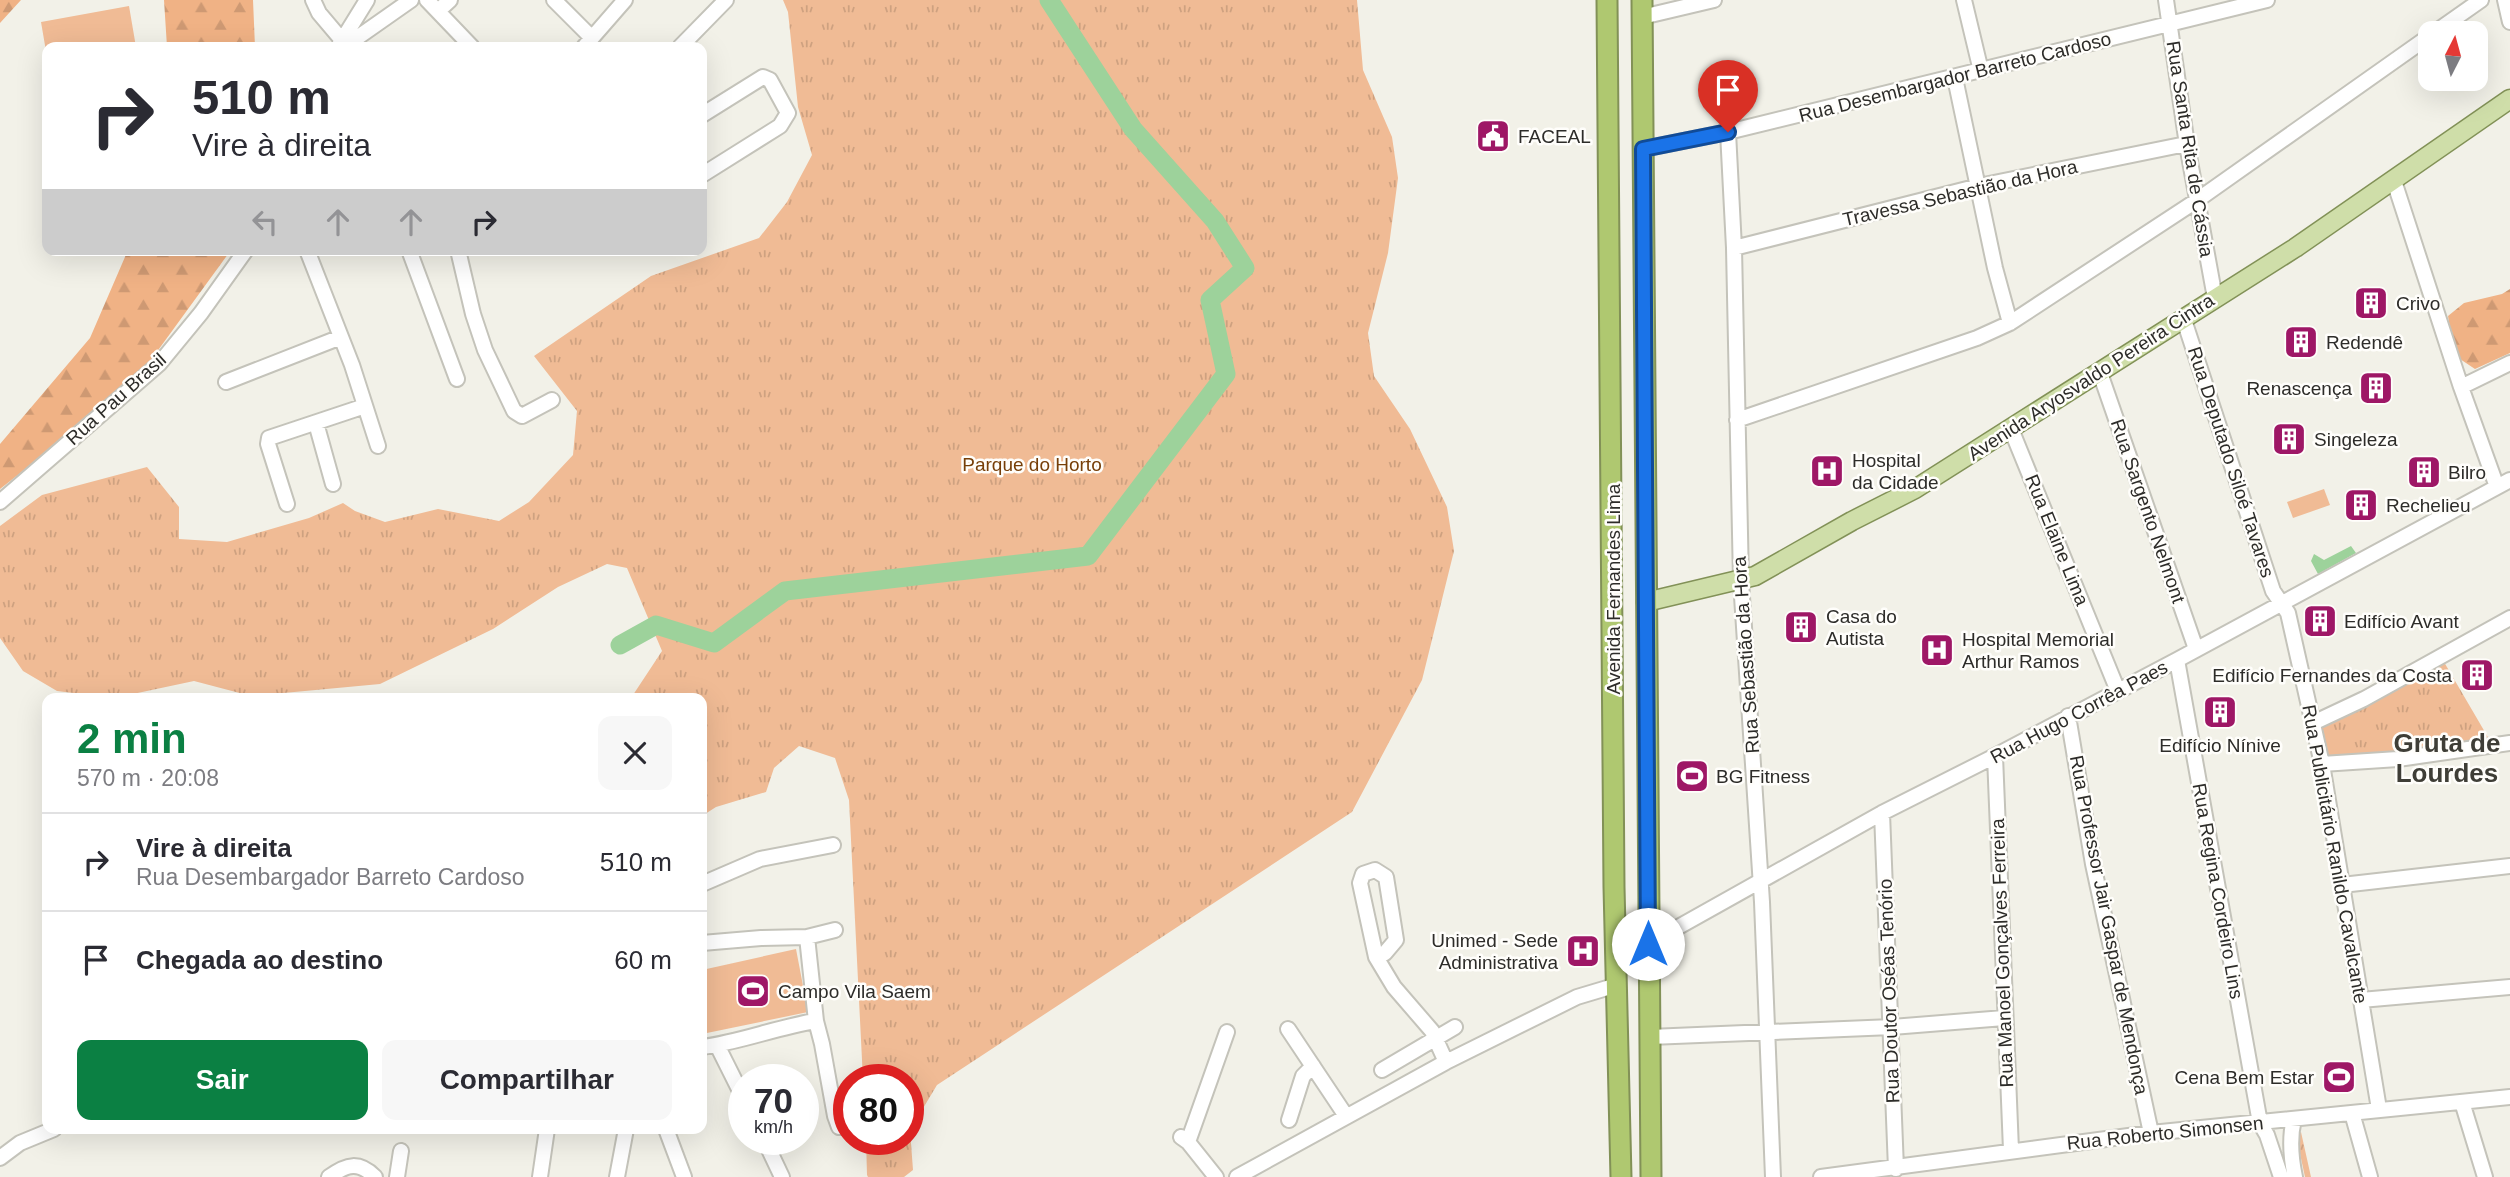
<!DOCTYPE html>
<html lang="pt">
<head>
<meta charset="utf-8">
<style>
	:root { --surface:#fff; --page:#f7f7f7; --text:#2b2b33; --muted:#7c7c81; --line:#e1e1e2; --accent:#0b8043 }
	body { margin:0; font-family:Arial,sans-serif; background:var(--page); color:var(--text); height:100vh; display:flex; flex-direction:column; font-size:26px; white-space:nowrap }
	* { box-sizing:border-box; margin:0 }
	p { font-size:23px; color:var(--muted) }
	.icon { flex:none; width:38px; height:38px; fill:none; stroke:currentColor; stroke-width:2; stroke-linecap:round; stroke-linejoin:round }
	.map { position:relative; flex:1; overflow:hidden }
	.side { position:absolute; left:42px; top:693px; width:665px; height:441px; display:flex; flex-direction:column; background:var(--surface); border-radius:14px; box-shadow:0 7px 28px #0002 }
	.side>* { flex:none }
	.banner { position:absolute; left:42px; top:42px; width:665px; height:214px; border-radius:14px; box-shadow:0 7px 28px #0002; background:#fff; color:var(--text); overflow:hidden }
	.needle { width:46px; rotate:6deg }
	.tools { position:absolute; left:2418px; top:21px; display:grid; gap:14px }
	.tools a { display:grid; place-items:center; width:70px; height:70px; border-radius:14px; background:var(--surface); box-shadow:0 7px 28px #0002; font-size:35px }
	.speed { position:absolute; left:728px; top:1064px; display:flex; gap:14px; font-size:35px; font-weight:700; text-align:center }
	.speed>* { display:grid; place-content:center; width:91px; height:91px; border-radius:50%; background:var(--surface); box-shadow:0 7px 28px #0002; line-height:1 }
	.speed small { font-size:18px; font-weight:400 }
	.speed .limit { border:10px solid #d22; background:#fff; color:#111 }
	.pin { position:absolute; display:grid; place-items:center; width:60px; height:60px; color:#fff; margin:-72px -30px; border-radius:50% 50% 50% 0; rotate:-45deg; box-shadow:0 0 7px #0007 }
	.pin .icon { rotate:45deg }
	.me { position:absolute; width:77px; margin:-38px; rotate:0deg; stroke-linejoin:round; filter:drop-shadow(0 0 5px #0008) }
	.turn { display:flex; align-items:center; gap:24px; height:147px; padding:0 35px; font-size:32px }
	.turn .icon { width:91px; height:91px; stroke-width:2.5 }
	.turn b { display:block; font-size:49px; line-height:60px }
	.lanes { display:flex; align-items:center; height:66px; padding:0 35px; background:#0003; justify-content:center; gap:35px; direction:ltr }
	.lanes .off { opacity:.35 }
	.round { display:grid; place-items:center; flex:none; width:74px; height:74px; border-radius:14px; background:var(--page) }
	.headline { display:flex; align-items:center; justify-content:space-between; height:119px; padding:0 35px }
	h1 { font-size:42px; font-weight:600; line-height:52px; color:var(--accent) }
	.button { display:flex; gap:14px; margin-top:auto; padding:14px 35px }
	.button a { flex:1; height:80px; border-radius:14px; background:var(--accent); color:#fff; font-size:28px; font-weight:600; line-height:80px; text-align:center }
	.button a+a { background:var(--page); color:var(--text) }
	ul { padding:0; list-style:none }
	li { display:flex; align-items:center; gap:21px; height:98px; padding:0 35px; border-top:2px solid var(--line) }
	li div { flex:1 }
	li b { display:block; font-size:26px }
	li em { font-style:normal }
	.map>svg:first-child { display:block }
	.grass { fill:url(#grass-tufts) }
	.forest { fill:url(#forest-firs) }
	.pitch { fill:#f0bb95 }
	.water { fill:#9dd29b }
	.lines { fill:none; stroke-linecap:round; stroke-linejoin:round }
	.river { stroke:#9dd29b; stroke-width:19 }
	.minor-casing { stroke:#c4c3ba; stroke-width:18 }
	.major-casing { stroke:#829157; stroke-width:21 }
	.highway-casing { stroke:#829157; stroke-width:23 }
	.minor { stroke:#fff; stroke-width:14 }
	.major { stroke:#cfdea9; stroke-width:18 }
	.highway { stroke:#afc870; stroke-width:19 }
	.route-casing { stroke:#114b97; stroke-width:18 }
	.route { stroke:#1a73e8; stroke-width:12 }
	.labels { text-anchor:middle; dominant-baseline:central; stroke-width:5; stroke-linejoin:round; paint-order:stroke }
	.street-label { font-size:19px; fill:#2d2c29; stroke:#fffefb }
	.poi-label { font-size:19px; fill:#2d2c29; stroke:#fffefb; text-anchor:start }
	.park-label { font-size:19px; fill:#773f08; stroke:#fffefb }
	.district-label { font-size:26px; font-weight:bold; fill:#3f3e37; stroke:#fffefb }
</style>
</head>
<body>
<div class="map">
<svg width="2510" height="1177" viewBox="0 0 2510 1177">
	<defs>
		<pattern id="grass-tufts" width="24" height="20" patternUnits="userSpaceOnUse" patternTransform="scale(1.75)"><rect width="24" height="20" fill="#f0bb95"/><path d="M3 7l-1-3M5 7V3M7 7l1-3M15 17l-1-3M17 17v-4M19 17l1-3" fill="none" stroke="#cea180"/></pattern>
		<pattern id="forest-firs" width="22" height="20" patternUnits="userSpaceOnUse" patternTransform="scale(1.75)"><rect width="22" height="20" fill="#f0b285"/><path d="M5 1l3.5 6h-7zM16 11l3.5 6h-7z" fill="#ce9973"/></pattern>
	</defs>
	<rect width="100%" height="100%" fill="#f2f1e8"/>
	<!-- grass -->
	<path class="grass" d="M783,0h574l6,70 29,67 6,41 -10,75 -20,80 6,43 36,53 37,78 7,44 -32,129 -70,132 -415,273 -27,45 3,40 -9,7h-36l-1,-2 -1,-36h42v-59h-45l-14,-280 -14,-42 -36,-12 -25,22 -8,24 -50,15 -14,9v-118h-71l31,-47 -35,-83 -20,-4 -49,23 -65,42 -113,55 -129,12 -57,-15 -80,17 -57,-7 -34,-20 -23,-33v-112l42,-31 105,-28 32,40v32l48,3 82,-24 34,-15 12,8 30,11 53,-13 61,12 30,-19 44,-47 4,-44 -43,-55 117,-80 108,-38 28,-36 25,-47 -14,-48 -10,-95z
		M2444,662l45,77 -170,25 -5,-34z
		M2301,1132l10,45h-6l-9,-42z"/>
	<!-- forest -->
	<path class="forest" d="M0,0h21l-21,23z
		M164,0h89l2,47h-88z
		M128,250h103l-83,114 -59,55 -89,70v-45l90,-106z
		M2510,289v64l-35,16 -21,-14 -6,-39 16,-13 38,-9z"/>
	<!-- pitch -->
	<path class="pitch" d="M129,6l7,41h-89v10l-6,-35z
		M2324,489l6,16 -37,13 -6,-16z
		M796,949l12,63 -106,22v-64z"/>
	<!-- water -->
	<path class="water" d="M2351,546l5,7 -38,21 -7,-13 3,-7 10,6z"/>
	<g class="lines">
		<!-- river -->
		<path class="river" d="M620,645l36,-20 58,18 71,-52 303,-35 138,-182 -16,-74 35,-32 -30,-47 -82,-92 -84,-129"/>
		<!-- minor casing -->
		<g class="minor-casing">
			<path id="minor" d="M313,0l6,13 22,26
				M427,0l45,47
				M554,0l38,38
				M1964,0l17,71
				M2166,0l21,145 28,153
				M2505,0l5,22
				M438,11l12,-11
				M1642,17l72,-17
				M2434,33l47,-33
				M338,47l29,-47
				M344,47l67,-47
				M584,47l41,-47
				M680,47l46,-47
				M1955,78l40,190 15,55
				M702,115l61,-38 7,3 18,33 -8,13 -78,49
				M1728,132l6,116 7,333 21,321 11,275
				M1643,149l85,-17 539,-132
				M2394,181l67,206 36,100
				M1734,248l245,-62 207,-42
				M307,250l45,115 26,81
				M409,250l48,129
				M458,250l15,64 12,36 29,61 8,5 30,-16
				M2184,320l89,271 15,22 34,151 57,345
				M2100,373l96,276
				M226,382l115,-45
				M2461,387l49,-24
				M1737,420l240,-82 33,-15 186,-122 235,-166
				M316,423l17,61
				M2011,429l107,262
				M0,502l159,-138 42,-51 45,-63
				M287,504l-19,-60 1,-6 96,-32
				M2177,660l83,463 7,12 14,42
				M2068,716l25,148 58,269
				M2313,723l51,-24 146,-81
				M1995,756l16,394
				M2322,764l76,-5 112,-16
				M1882,813l14,356
				M702,884l58,-25 73,-14
				M2342,885l168,-19
				M807,937l9,84 6,23 13,72 4,11
				M702,943l59,-5 46,-1 28,-7
				M1648,944l234,-131 113,-57 182,-96 333,-180
				M1376,957l9,-4 11,-13 -10,-63 -11,-7 -12,4 -3,9 16,74 18,30 38,44 14,31
				M2361,1000l149,-13
				M1288,1029l58,87
				M1650,1037l242,-10 112,-9
				M717,1045l27,54
				M702,1047c39,-5 75,-20 114,-26
				M1382,1070l73,-43
				M2462,1102l23,75
				M2352,1113l18,64
				M2294,1119c-5,20 -3,39 1,58
				M1289,1120l14,-44 10,-10
				M666,1129l18,48
				M1181,1137l7,5 28,35
				M764,1139l18,38
				M1188,1142l39,-110
				M0,1158l20,-15 34,-14
				M329,1177c18,-13 30,-16 46,0
				M397,1177l4,-26
				M540,1177l7,-48
				M617,1177l9,-48
				M1237,1177l209,-115 131,-65 40,-12
				M1821,1177l330,-44 359,-36"/>
		</g>
		<!-- major casing -->
		<g class="major-casing">
			<path id="major" d="M1646,602l109,-26 97,-55 63,-32 380,-241 215,-149"/>
		</g>
		<!-- highway casing -->
		<g class="highway-casing">
			<path id="highway" d="M1607,0l7,887 7,290
				M1642,0l9,1177"/>
		</g>
		<!-- minor -->
		<use href="#minor" class="minor"/>
		<!-- major -->
		<use href="#major" class="major"/>
		<!-- highway -->
		<use href="#highway" class="highway"/>
	</g>
	<g class="lines">
		<!-- route casing -->
		<g class="route-casing">
			<path id="route" d="M1648,944l-5,-795 85,-17"/>
		</g>
		<!-- route -->
		<use href="#route" class="route"/>
	</g>
	<!-- icons -->
	<defs>
		<g id="civic-square" transform="scale(1.75)"><rect x="-9" y="-9" width="18" height="18" rx="4" fill="#9e1766" stroke="#fffefb"/><path d="M-.6-6.5H3V-4.5H.6V-3L4-1V1h2V6H-6V1h2V-1L-.6-3ZM-1.2 2.5V6h2.4V2.5Z" fill="#fff"/></g>
		<g id="building-square" transform="scale(1.75)"><rect x="-9" y="-9" width="18" height="18" rx="4" fill="#9e1766" stroke="#fffefb"/><path d="M-4-6H4V6H1V3H-1V6H-4ZM-2.5-4.3h1.7v1.8h-1.7ZM.8-4.3h1.7v1.8H.8ZM-2.5-1h1.7V.8h-1.7ZM.8-1h1.7V.8H.8Z" fill="#fff"/></g>
		<g id="hospital-square" transform="scale(1.75)"><rect x="-9" y="-9" width="18" height="18" rx="4" fill="#9e1766" stroke="#fffefb"/><path d="M-5-5h3v3.5h4V-5h3V5h-3V1.5h-4V5h-3Z" fill="#fff"/></g>
		<g id="stadium-square" transform="scale(1.75)"><rect x="-9" y="-9" width="18" height="18" rx="4" fill="#9e1766" stroke="#fffefb"/><path d="M0-5a6.5 5 0 1 0 0 10a6.5 5 0 1 0 0-10ZM-3.5-1.8h7v3.6h-7Z" fill="#fff"/></g>
	</defs>
	<g fill-rule="evenodd">
		<use href="#civic-square" x="1493" y="136"/>
		<use href="#building-square" x="2371" y="303"/>
		<use href="#building-square" x="2301" y="342"/>
		<use href="#building-square" x="2376" y="388"/>
		<use href="#building-square" x="2289" y="439"/>
		<use href="#hospital-square" x="1827" y="471"/>
		<use href="#building-square" x="2424" y="472"/>
		<use href="#building-square" x="2361" y="505"/>
		<use href="#building-square" x="2320" y="621"/>
		<use href="#building-square" x="1801" y="627"/>
		<use href="#hospital-square" x="1937" y="650"/>
		<use href="#building-square" x="2477" y="675"/>
		<use href="#building-square" x="2220" y="712"/>
		<use href="#stadium-square" x="1692" y="776"/>
		<use href="#hospital-square" x="1583" y="951"/>
		<use href="#stadium-square" x="753" y="991"/>
		<use href="#stadium-square" x="2339" y="1077"/>
	</g>
	<g class="labels">
		<!-- street labels -->
		<g class="street-label">
			<text transform="translate(1955 77) rotate(-14)">Rua Desembargador Barreto Cardoso</text>
			<text transform="translate(2190 149) rotate(81)">Rua Santa Rita de Cássia</text>
			<text transform="translate(1960 193) rotate(-13)">Travessa Sebastião da Hora</text>
			<text transform="translate(2091 377) rotate(-33)">Avenida Aryosvaldo Pereira Cintra</text>
			<text transform="translate(116 399) rotate(-42)">Rua Pau Brasil</text>
			<text transform="translate(2231 462) rotate(72)">Rua Deputado Siloé Tavares</text>
			<text transform="translate(2148 511) rotate(71)">Rua Sargento Nelmont</text>
			<text transform="translate(2057 540) rotate(68)">Rua Elaine Lima</text>
			<text transform="translate(1613 589) rotate(-90)">Avenida Fernandes Lima</text>
			<text transform="translate(1746 655) rotate(-94)">Rua Sebastião da Hora</text>
			<text transform="translate(2079 712) rotate(-28)">Rua Hugo Corrêa Paes</text>
			<text transform="translate(2335 854) rotate(80)">Rua Publicitário Ranildo Cavalcante</text>
			<text transform="translate(2218 891) rotate(80)">Rua Regina Cordeiro Lins</text>
			<text transform="translate(2109 925) rotate(79)">Rua Professor Jair Gaspar de Mendonça</text>
			<text transform="translate(2002 953) rotate(-92)">Rua Manoel Gonçalves Ferreira</text>
			<text transform="translate(1889 991) rotate(-92)">Rua Doutor Oséas Tenório</text>
			<text transform="translate(2165 1133) rotate(-6)">Rua Roberto Simonsen</text>
		</g>
		<!-- poi labels -->
		<g class="poi-label">
			<text x="1518" y="136">FACEAL</text>
			<text x="2396" y="303">Crivo</text>
			<text x="2326" y="342">Redendê</text>
			<text x="2352" y="388" text-anchor="end">Renascença</text>
			<text x="2314" y="439">Singeleza</text>
			<text x="1852" y="460">Hospital<tspan x="1852" dy="22">da Cidade</tspan></text>
			<text x="2448" y="472">Bilro</text>
			<text x="2386" y="505">Rechelieu</text>
			<text x="1826" y="616">Casa do<tspan x="1826" dy="22">Autista</tspan></text>
			<text x="2344" y="621">Edifício Avant</text>
			<text x="1962" y="639">Hospital Memorial<tspan x="1962" dy="22">Arthur Ramos</tspan></text>
			<text x="2452" y="675" text-anchor="end">Edifício Fernandes da Costa</text>
			<text x="2220" y="745" text-anchor="middle">Edifício Nínive</text>
			<text x="1716" y="776">BG Fitness</text>
			<text x="1558" y="940" text-anchor="end">Unimed - Sede<tspan x="1558" dy="22">Administrativa</tspan></text>
			<text x="778" y="991">Campo Vila Saem</text>
			<text x="2314" y="1077" text-anchor="end">Cena Bem Estar</text>
		</g>
		<!-- park labels -->
		<g class="park-label">
			<text x="1032" y="464">Parque do Horto</text>
		</g>
		<!-- district labels -->
		<g class="district-label">
			<text x="2447" y="743">Gruta de<tspan x="2447" dy="30">Lourdes</tspan></text>
		</g>
	</g>
</svg>
<div class="tools">
<a><svg class="needle" viewBox="-14 -14 28 28"><path d="M0-13l5 13h-10z" fill="#e53935"/><path d="M0 13l5-13h-10z" fill="#7c7c81"/></svg></a>
</div>
<div class="speed"><div>70<small>km/h</small></div><div class="limit">80</div></div>
<div class="pin" style="left:1728px;top:132px;background:#d93025"><svg class="icon" aria-label="arrive" viewBox="0 0 24 24"><path d="M6 21V4h12l-3 4 3 4H6"/></svg></div>
<svg class="me" style="left:1648px;top:944px" viewBox="-20 -20 40 40"><circle r="19" fill="#fff"/><path d="M0-13L10 11 0 6-10 11z" fill="#1a73e8"/></svg>
<div class="banner">
<div class="turn"><svg class="icon" aria-label="right" viewBox="0 0 24 24"><path d="M7 20v-9h11M14 6l5 5-5 5"/></svg><div><b>510 m</b>Vire à direita</div></div>
<div class="lanes"><svg class="icon off" aria-label="left" viewBox="0 0 24 24"><path d="M17 20v-9H6M10 6l-5 5 5 5"/></svg><svg class="icon off" aria-label="ahead" viewBox="0 0 24 24"><path d="M12 20V5M6 11l6-6 6 6"/></svg><svg class="icon off" aria-label="ahead" viewBox="0 0 24 24"><path d="M12 20V5M6 11l6-6 6 6"/></svg><svg class="icon" aria-label="right" viewBox="0 0 24 24"><path d="M7 20v-9h11M14 6l5 5-5 5"/></svg></div>
</div>
<section class="side">
<div class="headline"><div><h1>2 min</h1><p>570 m · 20:08</p></div><a class="round"><svg class="icon" aria-label="close" viewBox="0 0 24 24"><path d="M6 6l12 12M18 6L6 18"/></svg></a></div>
<ul>
<li><svg class="icon" aria-label="right" viewBox="0 0 24 24"><path d="M7 20v-9h11M14 6l5 5-5 5"/></svg><div><b>Vire à direita</b><p>Rua Desembargador Barreto Cardoso</p></div><em>510 m</em></li>
<li><svg class="icon" aria-label="arrive" viewBox="0 0 24 24"><path d="M6 21V4h12l-3 4 3 4H6"/></svg><div><b>Chegada ao destino</b></div><em>60 m</em></li>
</ul>
<div class="button"><a>Sair</a><a>Compartilhar</a></div>
</section>
</div>
</body>
</html>
